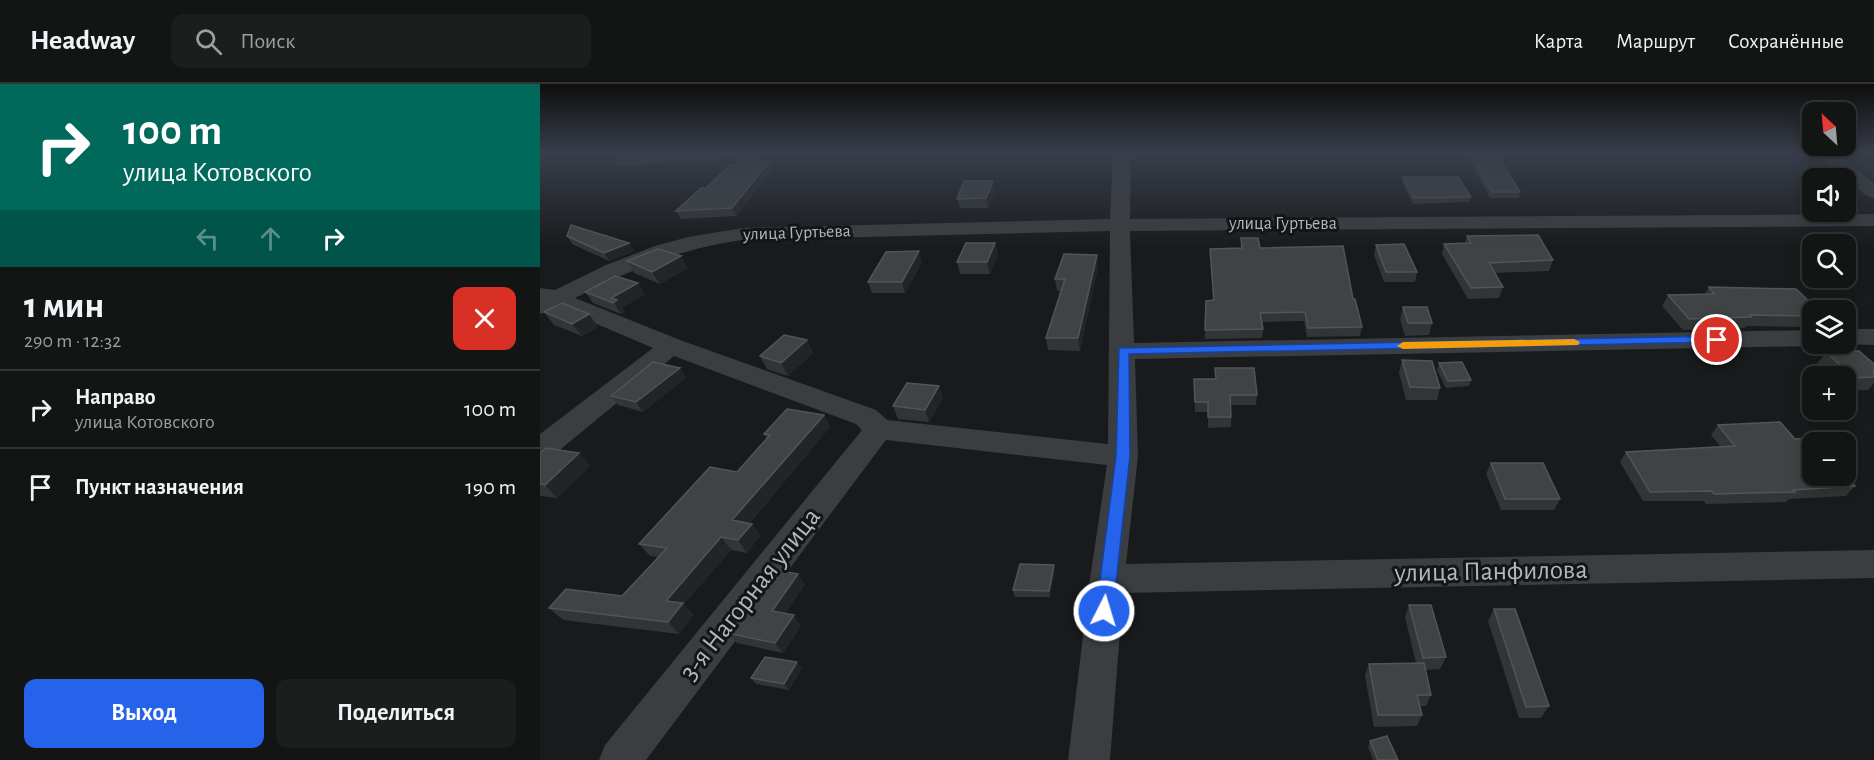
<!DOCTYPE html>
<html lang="ru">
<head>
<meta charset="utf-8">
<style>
	:root { --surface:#131414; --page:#1c1d1d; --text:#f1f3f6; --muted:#9d9ea0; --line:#323334; --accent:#2563eb }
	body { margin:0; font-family:"Alegreya Sans",sans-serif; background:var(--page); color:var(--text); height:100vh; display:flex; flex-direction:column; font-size:22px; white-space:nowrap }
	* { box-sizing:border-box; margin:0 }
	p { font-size:20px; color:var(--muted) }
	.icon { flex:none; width:33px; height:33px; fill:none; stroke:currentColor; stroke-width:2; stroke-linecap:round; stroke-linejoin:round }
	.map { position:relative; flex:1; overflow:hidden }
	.panel { display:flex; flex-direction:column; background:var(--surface); width:540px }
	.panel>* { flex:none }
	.guide { background:#00695c; color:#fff; overflow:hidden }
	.needle { width:39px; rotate:334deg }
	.controls { position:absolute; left:1262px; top:18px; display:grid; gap:12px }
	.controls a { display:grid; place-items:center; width:54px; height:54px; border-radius:12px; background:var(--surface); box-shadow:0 3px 15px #0003,0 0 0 2px var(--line); font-size:30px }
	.pin { position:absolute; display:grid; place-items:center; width:51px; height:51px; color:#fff; margin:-26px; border:3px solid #fff; border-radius:50%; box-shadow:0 2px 6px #0007 }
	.me { position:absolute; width:66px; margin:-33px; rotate:5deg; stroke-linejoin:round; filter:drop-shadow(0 0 4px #0008) }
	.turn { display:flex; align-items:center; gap:21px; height:126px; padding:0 24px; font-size:27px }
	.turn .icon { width:78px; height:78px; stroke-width:2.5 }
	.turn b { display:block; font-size:42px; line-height:51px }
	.lanes { display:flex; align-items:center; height:57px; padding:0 24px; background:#0003; justify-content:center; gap:30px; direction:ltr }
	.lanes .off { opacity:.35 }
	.round { display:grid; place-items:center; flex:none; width:63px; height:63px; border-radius:12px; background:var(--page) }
	.overview { display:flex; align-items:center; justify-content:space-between; height:102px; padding:0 24px }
	h1 { font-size:36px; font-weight:700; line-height:45px }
	.cta { display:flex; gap:12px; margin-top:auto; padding:12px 24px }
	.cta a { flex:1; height:69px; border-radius:12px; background:var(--accent); color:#fff; font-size:24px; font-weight:700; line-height:69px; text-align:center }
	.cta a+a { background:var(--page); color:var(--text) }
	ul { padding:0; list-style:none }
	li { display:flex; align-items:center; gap:18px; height:78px; padding:0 24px; border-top:2px solid var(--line) }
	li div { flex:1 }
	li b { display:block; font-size:22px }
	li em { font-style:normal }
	header { display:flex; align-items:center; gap:36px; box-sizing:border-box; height:84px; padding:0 30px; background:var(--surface); border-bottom:2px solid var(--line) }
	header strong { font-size:28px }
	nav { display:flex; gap:33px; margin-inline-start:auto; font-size:21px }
	.search { width:420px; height:54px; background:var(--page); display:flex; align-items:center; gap:15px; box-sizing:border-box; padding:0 21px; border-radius:12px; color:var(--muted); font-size:22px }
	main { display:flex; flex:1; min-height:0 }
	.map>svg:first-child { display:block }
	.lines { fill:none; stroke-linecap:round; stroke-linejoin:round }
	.street { fill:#3a3e40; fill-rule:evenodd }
	.wall { fill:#323536 }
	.shaded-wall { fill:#232425 }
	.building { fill:#3f4344; stroke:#505557; stroke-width:1.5 }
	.route { fill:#2563eb; stroke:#184099; stroke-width:1.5 }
	.slow { fill:#f59e0b }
	.labels { text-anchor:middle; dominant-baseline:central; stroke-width:6; stroke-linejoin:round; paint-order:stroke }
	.far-street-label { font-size:18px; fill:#acb8bb; stroke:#141516 }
	.near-street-label { font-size:27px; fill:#acb8bb; stroke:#141516 }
</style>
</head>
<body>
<header>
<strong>Headway</strong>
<div class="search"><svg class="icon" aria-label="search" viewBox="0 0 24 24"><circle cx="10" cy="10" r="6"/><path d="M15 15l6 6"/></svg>Поиск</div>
<nav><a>Карта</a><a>Маршрут</a><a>Сохранённые</a></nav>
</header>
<main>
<section class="panel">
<div class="guide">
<div class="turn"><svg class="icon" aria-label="right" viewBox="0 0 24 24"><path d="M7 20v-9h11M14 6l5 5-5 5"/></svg><div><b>100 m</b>улица Котовского</div></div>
<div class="lanes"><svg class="icon off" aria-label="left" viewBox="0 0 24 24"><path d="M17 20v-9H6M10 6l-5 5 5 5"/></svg><svg class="icon off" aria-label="ahead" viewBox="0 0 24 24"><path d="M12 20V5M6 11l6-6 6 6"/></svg><svg class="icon" aria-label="right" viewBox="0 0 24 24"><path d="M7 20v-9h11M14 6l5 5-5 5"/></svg></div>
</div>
<div class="overview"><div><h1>1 мин</h1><p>290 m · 12:32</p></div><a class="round" style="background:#d93025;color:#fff"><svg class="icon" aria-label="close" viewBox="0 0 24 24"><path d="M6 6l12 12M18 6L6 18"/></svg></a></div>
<ul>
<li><svg class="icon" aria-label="right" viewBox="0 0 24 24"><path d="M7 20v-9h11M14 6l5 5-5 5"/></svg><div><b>Направо</b><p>улица Котовского</p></div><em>100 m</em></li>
<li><svg class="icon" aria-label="arrive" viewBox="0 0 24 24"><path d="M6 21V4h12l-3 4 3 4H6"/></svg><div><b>Пункт назначения</b></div><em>190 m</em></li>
</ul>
<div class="cta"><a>Выход</a><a>Поделиться</a></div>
</section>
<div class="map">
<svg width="1334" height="676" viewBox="0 0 1334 676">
	<rect width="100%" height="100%" fill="#191a1b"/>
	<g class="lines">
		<!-- street -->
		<path class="street" d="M120,69h80l-3,4 -6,1 -107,8 -6,-1 -3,-4 3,-4z
			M573,69h18l-1,66 744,-5v12l-744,5 4,112 678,-13v14h9l-9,2 -677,13 3,97 -12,108 748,-14v28l-751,15 -13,167h-42l22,-181 17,-114 -221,-25 -240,320h-47l6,-15 257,-315 -6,-6 -182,-68 -124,102 -10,3v-27l113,-86 -96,-41 -17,7v-26l15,2 51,-25 49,-19 33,-9 55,-9 367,-9zM570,147l-2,213 -221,-24 -11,-10 -196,-70 -105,-42c54,-28 107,-50 168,-58z
			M1275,69h20l39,30v15l-7,-2z
			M1305,245h29v16l-34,-1h5z"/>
	</g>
	<!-- wall -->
	<path class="wall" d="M925,69h31l24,39 -1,6h-29z
		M234,84l-38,48 -55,3 -5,-8 30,-23z
		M863,93l68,20 -2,5 -56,2 -11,-22z
		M455,106l-7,18h-28l-3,-9z
		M27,152l62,7 6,8 -26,10 -37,-17z
		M927,152l86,24 -4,11 -54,2 8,14 -4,11 -31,1 -26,-45 2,-10 21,-1z
		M701,154l19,10 93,51 9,28 -2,9 -53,1 -3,-16 -42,1 1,7 -1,9 -57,1 1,-38 7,-1 -3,-51 31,-1z
		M455,159l3,12 -8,19h-30l-3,-12z
		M836,161l41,27 -2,10h-31l-10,-27z
		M557,171l1,12 -18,84 -32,-1 -2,-12 15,-47h-4l-2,-12z
		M87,177l61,7 -28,16 -26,-11z
		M382,178l-17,31h-33l-4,-11z
		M1169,203l103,23v17l-66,-1 -1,2 -62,2 -21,-24 6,-11 37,-1z
		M45,208l60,2 -23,14 3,4 -4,2 -28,-11z
		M863,223l29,16 -3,12 -24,1 -5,-17z
		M4,228l54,15 -16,9 -28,-11z
		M267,256l6,13 -25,23 -21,-7 -7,-13z
		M1286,268l48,12v19l-6,7 -23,1v-15h-16l-13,-11z
		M862,276l38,28 -3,12h-31l-7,-27z
		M899,279l32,17 -2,6 -23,2 -9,-18z
		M675,284l42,27 -1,10h-25v22l-23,1v-16h-13l-1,-33h21z
		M146,294l-43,34 -25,-7 -7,-9z
		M403,314l-14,24 -31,-3 -5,-13z
		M284,331l6,12 -81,97h3l8,12 -13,17 -16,-3 -47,54 9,11 -14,19 -116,-14 -14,-12 73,-12 36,-39 -8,-1 -11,-12 98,-72 30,-33 -3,-5z
		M1178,341l77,14 60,47 -9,10 -57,3 -3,3 -80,2 -2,-3h-61l-23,-39 6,-10 95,-5 -10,-12z
		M39,369l11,13 -33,32 -17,-2v-42z
		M951,379l69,36 -6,11h-53l-15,-36z
		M515,487l-5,26h-35l-2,-7z
		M265,500l-20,30 16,12 -18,27 -46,-10 -9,-10z
		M869,521l37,52 -6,12 -15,1 6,25 -5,11h-6l2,9 -5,11 -43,1 -9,-51 4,-12 47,-1 -11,-46z
		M954,525l55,97 -8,12h-22l-31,-97z
		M262,584l-13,22 -33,-6 -5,-6z
		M830,657l28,19h-25l-5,-13z"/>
	<!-- shaded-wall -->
	<path class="shaded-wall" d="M230,77l4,7 -38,48 -4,-8z
		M453,97l2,9 -7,18 -2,-10z
		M89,159l6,8 -26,10 -5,-8z
		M455,159l3,12 -8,19 -3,-12z
		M379,167l3,11 -17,31 -3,-11z
		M557,171l1,12 -18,84 -2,-13z
		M141,172l7,12 -28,16 -8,-12z
		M98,199l7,11 -23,14 3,4 -4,2 -10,-16z
		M49,230l9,13 -16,9 -10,-12z
		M267,256l6,13 -25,23 -7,-13z
		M140,284l6,10 -43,34 -7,-10z
		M399,302l4,12 -14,24 -4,-12z
		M284,331l6,12 -89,106 -9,-13z
		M39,369l11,13 -33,32 -12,-13z
		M212,440l8,12 -13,17 -9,-13z
		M181,453l10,13 -47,54 9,11 -14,19 -11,-12 -2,-21z
		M514,481l1,6 -5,26 -1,-6z
		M258,490l7,10 -25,37 -8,-10z
		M254,531l7,11 -18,27 -8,-10z
		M257,578l5,6 -13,22 -5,-6z"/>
	<!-- building -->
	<path class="building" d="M930,69h26l24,39h-28z
		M202,75l28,2 -38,47 -56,3 25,-23h5l24,-23h4z
		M863,93h55l13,20 -57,1z
		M424,97h29l-7,17 -29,1z
		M31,141l58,18 -25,10 -37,-17z
		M998,151l15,25 -64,3 14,24 -32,1 -27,-44 27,-1 -4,-7z
		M701,154h17l2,10 83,-2 10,53h2l7,28 -54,1 -3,-16 -45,1 3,16 -58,1 1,-29 8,-1 -4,-51 32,-1z
		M426,159h29l-8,19h-30z
		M864,160l13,28h-31l-10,-27z
		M118,165l23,7 -29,16 -25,-11z
		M379,167l-17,31h-34l18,-30z
		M524,170l33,1 -19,83h-32l19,-59h-10z
		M75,192l23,7 -27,15 6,2 -4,3 -28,-11z
		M1169,203l87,2 22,21h-6v6l-62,-1 1,2 -62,2 -21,-24 46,-1z
		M22,219l27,11 -17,10 -28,-12z
		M863,223h24l5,16h-24z
		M244,251l23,5 -26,23 -21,-7z
		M1319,267l15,13v7h-1l1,2v4l-20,1 -28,-26z
		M862,276l30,1 8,27 -30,-1z
		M113,278l27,6 -44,34 -25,-6z
		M922,278l9,18 -23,1 -9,-18z
		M675,284h39l3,27h-27l1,22h-23v-15h-13l-1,-23h22z
		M367,299l32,3 -14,24 -32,-4z
		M247,325l37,6 -92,105 20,4 -14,16 -17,-3 -55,64 17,2 -15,19 -119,-14 17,-19 56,7 45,-48 -28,-4 71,-77 27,5 33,-37 -6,-1z
		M1240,338l15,17 15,-1 4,4h-2v34l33,-1 10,11 -62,4 2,2 -81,2 -2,-3 -62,1 -24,-40 109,-6 -17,-21z
		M6,364l33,5 -34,32 -5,-1v-30z
		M951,379h52l17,36h-55z
		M480,480l34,1 -5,26 -36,-1z
		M236,486l22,4 -26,37 22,4 -19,28 -47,-10z
		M869,521h22l15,52 -23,1z
		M954,525h21l34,97 -23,1z
		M225,573l32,5 -13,22 -33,-6z
		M884,579l7,32h-14l5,20h-44l-9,-51z
		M847,652l11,24h-20l-8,-19z"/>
	<!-- sky -->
	<linearGradient id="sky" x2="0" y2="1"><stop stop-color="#0e0e0f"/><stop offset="0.42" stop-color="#383e4a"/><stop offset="1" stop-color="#383e4a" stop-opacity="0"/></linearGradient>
	<rect width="1334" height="164" fill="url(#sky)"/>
	<!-- route -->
	<path class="route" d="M1177,252l6,4 -2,2 -592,12 1,102 -17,155 -2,5 -7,2 -6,-2 -2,-5 20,-155 3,-108z"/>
	<!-- slow -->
	<path class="slow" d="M1034,255l6,3 -2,3 -175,4 -6,-3 6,-4z"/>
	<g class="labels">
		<!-- far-street labels -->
		<g class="far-street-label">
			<text x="743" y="140">улица Гуртьева</text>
			<text transform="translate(257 149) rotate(-2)">улица Гуртьева</text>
		</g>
		<!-- near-street labels -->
		<g class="near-street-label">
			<text transform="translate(951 487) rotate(-1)">улица Панфилова</text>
			<text transform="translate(210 510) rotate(-52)">3-я Нагорная улица</text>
		</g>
	</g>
</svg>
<div class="controls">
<a><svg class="needle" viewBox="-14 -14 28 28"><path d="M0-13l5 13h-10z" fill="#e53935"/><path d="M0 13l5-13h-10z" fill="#9d9ea0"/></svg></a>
<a><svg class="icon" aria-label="sound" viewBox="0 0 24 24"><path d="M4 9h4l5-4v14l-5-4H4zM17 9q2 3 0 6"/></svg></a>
<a><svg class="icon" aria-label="search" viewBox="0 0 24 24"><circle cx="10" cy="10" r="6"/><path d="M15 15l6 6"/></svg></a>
<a><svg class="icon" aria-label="layers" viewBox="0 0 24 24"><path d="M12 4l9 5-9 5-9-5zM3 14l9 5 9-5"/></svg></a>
<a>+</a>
<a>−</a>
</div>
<div class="pin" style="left:1177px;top:256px;background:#d93025"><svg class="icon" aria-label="arrive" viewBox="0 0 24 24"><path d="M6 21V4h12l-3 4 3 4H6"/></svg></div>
<svg class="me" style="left:564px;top:527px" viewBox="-20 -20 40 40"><circle r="17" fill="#2563eb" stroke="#fff" stroke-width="3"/><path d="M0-11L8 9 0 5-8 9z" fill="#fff"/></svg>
</div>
</main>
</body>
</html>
